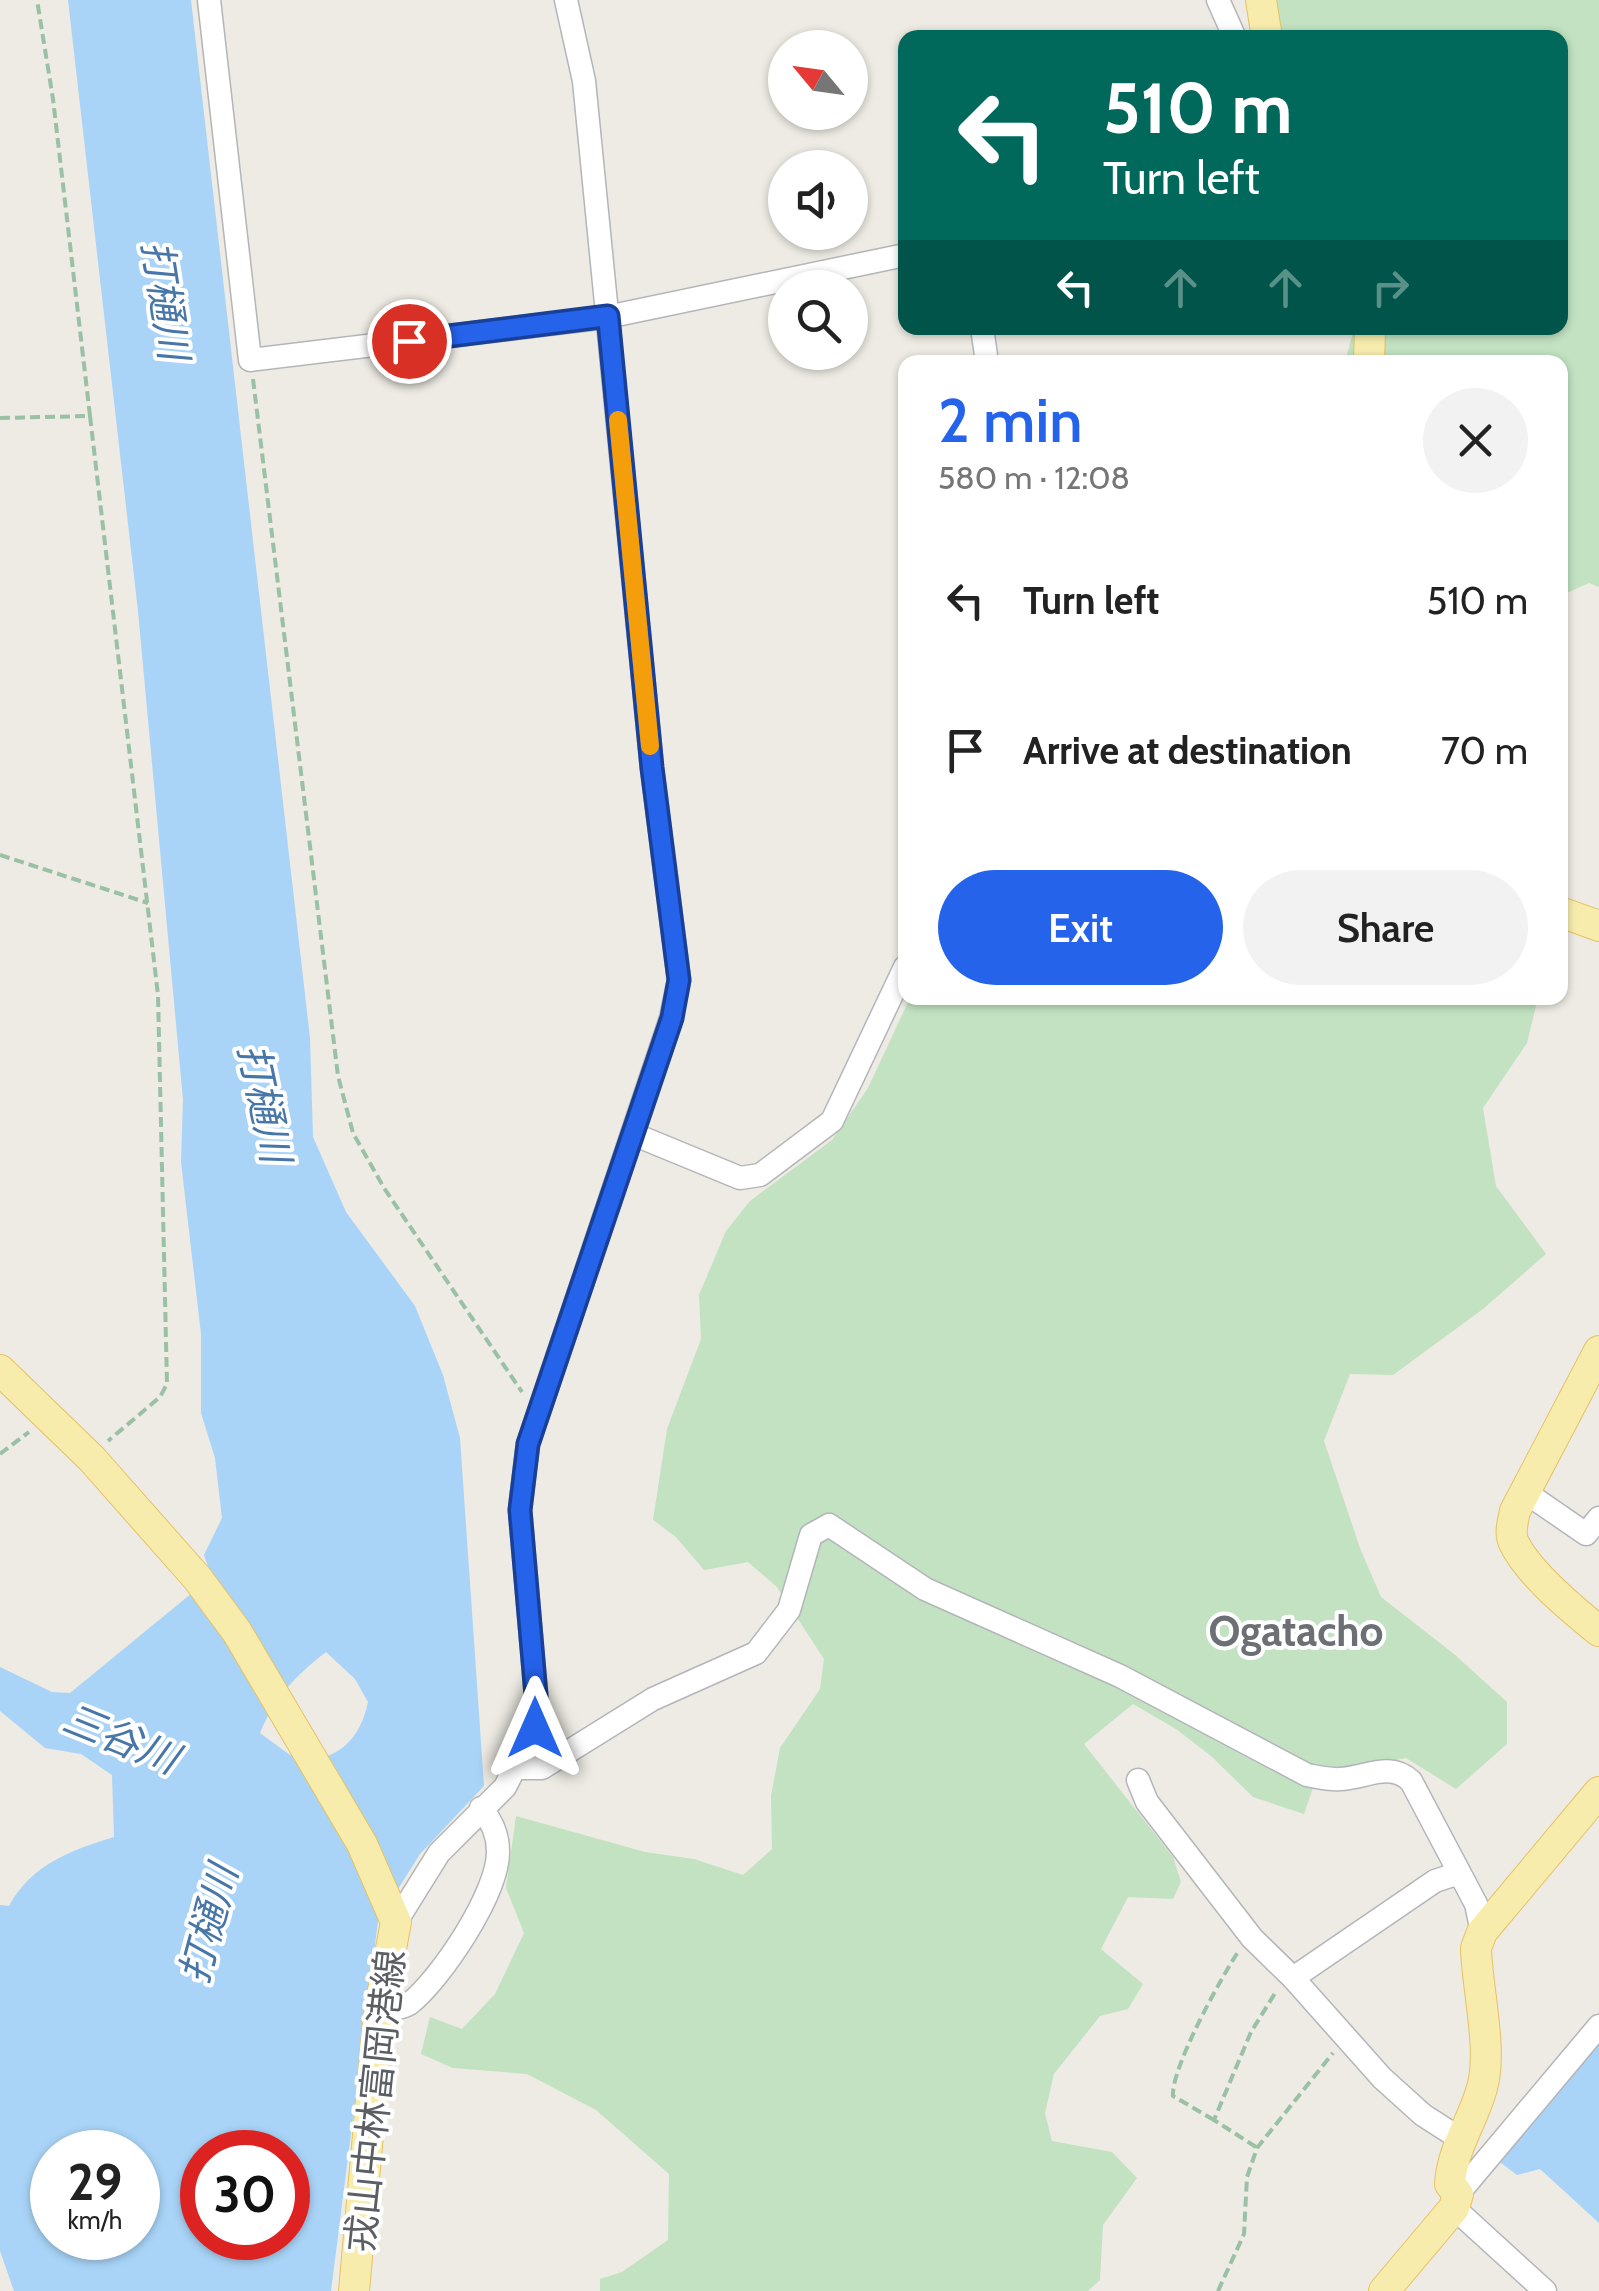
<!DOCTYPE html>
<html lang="en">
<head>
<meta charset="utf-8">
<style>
	:root { --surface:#fff; --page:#f2f2f2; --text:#222; --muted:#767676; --accent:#2563eb }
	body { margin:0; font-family:Cabin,"Noto Sans JP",sans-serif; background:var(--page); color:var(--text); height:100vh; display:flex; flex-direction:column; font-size:38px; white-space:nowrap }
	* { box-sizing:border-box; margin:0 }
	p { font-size:32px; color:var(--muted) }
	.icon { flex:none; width:55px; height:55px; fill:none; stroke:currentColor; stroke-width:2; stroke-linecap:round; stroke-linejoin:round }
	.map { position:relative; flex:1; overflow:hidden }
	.details { position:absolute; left:898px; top:355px; width:670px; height:650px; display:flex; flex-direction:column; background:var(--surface); border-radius:20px; box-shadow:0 2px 8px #0004 }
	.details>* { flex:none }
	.guide { position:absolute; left:898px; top:30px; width:670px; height:305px; border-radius:20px; box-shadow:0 2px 8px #0004; background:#00695c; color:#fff; overflow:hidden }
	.needle { width:65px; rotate:299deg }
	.tools { position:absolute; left:768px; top:30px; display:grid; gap:20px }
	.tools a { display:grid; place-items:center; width:100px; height:100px; border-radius:50%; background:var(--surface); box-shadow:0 2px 8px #0004; font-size:50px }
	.speed { position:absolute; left:30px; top:2130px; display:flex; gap:20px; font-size:50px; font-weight:700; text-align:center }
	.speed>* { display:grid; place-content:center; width:130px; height:130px; border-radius:50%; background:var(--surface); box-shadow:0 2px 8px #0004; line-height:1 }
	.speed small { font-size:25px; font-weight:400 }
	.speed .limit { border:15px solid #d22; background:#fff; color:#111 }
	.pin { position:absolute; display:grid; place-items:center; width:85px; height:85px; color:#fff; margin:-42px; border:5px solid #fff; border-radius:50%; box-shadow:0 2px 10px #0007 }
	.me { position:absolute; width:110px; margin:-55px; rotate:0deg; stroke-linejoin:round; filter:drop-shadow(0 0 8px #0008) }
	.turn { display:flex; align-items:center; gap:35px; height:210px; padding:0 40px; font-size:45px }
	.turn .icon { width:130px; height:130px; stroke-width:2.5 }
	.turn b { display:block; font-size:70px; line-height:85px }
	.lanes { display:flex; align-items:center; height:95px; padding:0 40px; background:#0003; justify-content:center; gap:50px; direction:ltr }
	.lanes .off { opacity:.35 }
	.round { display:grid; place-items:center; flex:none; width:105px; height:105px; border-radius:52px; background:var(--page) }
	.summary { display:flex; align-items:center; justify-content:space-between; height:170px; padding:0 40px }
	h1 { font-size:60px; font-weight:600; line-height:75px; color:var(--accent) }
	.button { display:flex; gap:20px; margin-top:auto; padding:20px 40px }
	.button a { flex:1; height:115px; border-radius:60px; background:var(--accent); color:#fff; font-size:40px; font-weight:600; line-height:115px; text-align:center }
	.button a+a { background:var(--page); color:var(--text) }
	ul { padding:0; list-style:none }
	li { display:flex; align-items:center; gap:30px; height:150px; padding:0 40px }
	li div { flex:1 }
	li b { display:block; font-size:38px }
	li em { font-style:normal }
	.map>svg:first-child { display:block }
	.green { fill:#c2e2c2 }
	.water { fill:#a9d4f7; fill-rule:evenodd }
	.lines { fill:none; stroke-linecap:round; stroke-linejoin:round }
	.minor-casing { stroke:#b4b5b9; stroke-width:25 }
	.major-casing { stroke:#e5c264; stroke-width:32 }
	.path { stroke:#9ac0a5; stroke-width:4; stroke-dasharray:10 5; stroke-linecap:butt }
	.minor { stroke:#fff; stroke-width:22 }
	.major { stroke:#f8ecad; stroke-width:30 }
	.route-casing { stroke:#184099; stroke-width:25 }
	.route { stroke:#2563eb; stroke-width:18 }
	.slow { stroke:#f59e0b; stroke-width:18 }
	.labels { text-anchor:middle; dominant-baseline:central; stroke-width:8; stroke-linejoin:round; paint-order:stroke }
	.street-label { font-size:38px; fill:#5b5f63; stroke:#fff }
	.water-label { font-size:40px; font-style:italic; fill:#4776a8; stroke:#fff }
	.quarter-label { font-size:42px; font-weight:bold; fill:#6c7075; stroke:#fff }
</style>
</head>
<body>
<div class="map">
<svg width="1599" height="2291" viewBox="0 0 1599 2291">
	<rect width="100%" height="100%" fill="#edebe3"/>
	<!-- green -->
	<path class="green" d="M1269,0h330v587l-10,-4 -29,13v-234h-215l9,-34h206v-290l-277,-1z
		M910,998h628l-11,45 -44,65 13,78 50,68 -63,55 -90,66 -43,-1 -26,67 36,107 21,49 73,57 53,48v42l-51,45 -50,-31 -71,13 -22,17 -9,26 -51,-17 -42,-41 -35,-27 -43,-25 -49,40 89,113 8,25 -8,17 -45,-2 -27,52 42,35 -15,25 -28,7 -46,58 -9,39 7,28 60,11 25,26 -34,47 -3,55 -12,11h-488v-12l22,-7 46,-32 1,-66 -73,-64 -69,-36 -74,-6 -32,-14 9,-37 32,12 33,-35 29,-61 -18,-45 10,-72 129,36 49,7 49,16 29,-26 -1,-53 9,-48 40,-59 4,-30 -47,-72 -29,-25 -44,8 -28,-33 -23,-17 14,-91 34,-90 -2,-44 27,-64 24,-30 82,-61 36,-52z"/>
	<!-- water -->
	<path class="water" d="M68,0h123l119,1038 3,99 33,75 69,94 28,69 17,63 24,348 -64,68 -42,67 -47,370h-317l-14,-40v-346l9,1c22,-41 62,-56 105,-69l-2,-62 -31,-21 -36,-6 -45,-37v-44l52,25 18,1 122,-100 17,-24 -5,-14 18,-37 -7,-60 -14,-45v-79l-20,-172 2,-62 -45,-489zM326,1652l29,27 13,23c-8,38 -29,56 -67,61l-41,-30c14,-35 36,-58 66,-81zM52,2152h86v86h-86zM202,2152h86v86h-86z
		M1599,2044v179l-59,-54 -23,6 -20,-15z"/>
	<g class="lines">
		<!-- minor casing -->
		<g class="minor-casing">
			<path id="minor" d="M209,0l41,360 357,-43 298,-62
				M1218,0l17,38
				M982,328l5,34
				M633,1134l107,44 20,-3 72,-54 73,-154
				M1525,1492l61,42 13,-16
				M518,1768h24l111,-69 103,-46 33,-43 22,-75 18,-10 96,64 195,87 187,99c11,2 23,5 33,4 26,-1 49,-18 71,2l65,123 6,28
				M1138,1780l9,22 105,136 41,40 89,100 41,37 39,25
				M396,1922l43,-69 66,-66 30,-59 1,-33 -16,-185 8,-66 143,-426 8,-38 -27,-212 -68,-687 -18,-81
				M1293,1978l142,-97 24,-8
				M379,2012c9,-2 22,-3 30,-8 32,-25 90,-112 89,-153 0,-17 -6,-30 -17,-43
				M1458,2194l141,-168
				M1454,2208l91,83"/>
		</g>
		<!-- major casing -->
		<g class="major-casing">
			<path id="major" d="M1261,0l6,38
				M1369,362l1,-34
				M1560,912l39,14
				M1599,1351l-84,160c-2,10 -6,22 -1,32 14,30 59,67 85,88
				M0,1370l92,89 106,120 39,53 125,212 34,78 -17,90 -25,279
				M1384,2291l70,-83 4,-14 -8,-10c2,-35 23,-63 32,-96 11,-38 -5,-99 -6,-140l6,-16 117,-140"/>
		</g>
		<!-- path -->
		<path class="path" d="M253,379l85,697 15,57 31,55 138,204
			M90,416l68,579 8,346 1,43 -7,13 -52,44
			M0,418l90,-2 -37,-317 -16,-99
			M0,855l148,48
			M0,1454l29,-22
			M1214,2120l-41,-24c-2,-28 48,-118 65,-144
			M1256,2147l-42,-27 37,-88 26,-42
			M1218,2291l26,-57 3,-57 10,-29 76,-95"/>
		<!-- minor -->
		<use href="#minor" class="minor"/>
		<!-- major -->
		<use href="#major" class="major"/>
	</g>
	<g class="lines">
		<!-- route casing -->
		<g class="route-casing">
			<path id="route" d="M409,341l199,-25 44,452 27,212 -7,38 -144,426 -8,66 16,185 -1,33"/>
		</g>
		<!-- route -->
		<use href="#route" class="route"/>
		<!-- slow -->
		<path class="slow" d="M618,420l32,326"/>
	</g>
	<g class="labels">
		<!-- street labels -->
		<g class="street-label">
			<text transform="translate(375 2101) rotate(-84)">戎山中林富岡港線</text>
		</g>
		<!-- water labels -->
		<g class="water-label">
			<text transform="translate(166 300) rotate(81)">打樋川</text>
			<text transform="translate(265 1103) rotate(78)">打樋川</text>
			<text transform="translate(121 1738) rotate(22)">三谷川</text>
			<text transform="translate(208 1924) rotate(-75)">打樋川</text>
		</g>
		<!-- quarter labels -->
		<g class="quarter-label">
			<text x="1296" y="1631">Ogatacho</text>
		</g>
	</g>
</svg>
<div class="tools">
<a><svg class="needle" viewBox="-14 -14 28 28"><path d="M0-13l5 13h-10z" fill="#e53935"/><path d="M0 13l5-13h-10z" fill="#767676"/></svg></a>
<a><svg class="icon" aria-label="sound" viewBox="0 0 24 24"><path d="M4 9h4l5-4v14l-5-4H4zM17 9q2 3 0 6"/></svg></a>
<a><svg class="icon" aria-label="search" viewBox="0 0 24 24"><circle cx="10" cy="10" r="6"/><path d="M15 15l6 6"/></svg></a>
</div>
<div class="speed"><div>29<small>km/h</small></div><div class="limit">30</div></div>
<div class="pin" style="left:409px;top:341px;background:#d93025"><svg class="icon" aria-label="arrive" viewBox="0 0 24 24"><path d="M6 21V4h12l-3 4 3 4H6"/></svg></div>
<svg class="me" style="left:535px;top:1728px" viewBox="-20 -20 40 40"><path d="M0-17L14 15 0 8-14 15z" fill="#2563eb" stroke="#fff" stroke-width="4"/></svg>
<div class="guide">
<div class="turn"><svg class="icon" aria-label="left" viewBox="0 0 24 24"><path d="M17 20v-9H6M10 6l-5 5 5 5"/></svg><div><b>510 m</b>Turn left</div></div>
<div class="lanes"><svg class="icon" aria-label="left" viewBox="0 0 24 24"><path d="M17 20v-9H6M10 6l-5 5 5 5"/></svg><svg class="icon off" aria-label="ahead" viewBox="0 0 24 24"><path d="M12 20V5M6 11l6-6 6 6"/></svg><svg class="icon off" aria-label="ahead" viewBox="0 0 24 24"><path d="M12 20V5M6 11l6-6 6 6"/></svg><svg class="icon off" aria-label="right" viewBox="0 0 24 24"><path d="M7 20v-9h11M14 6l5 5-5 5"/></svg></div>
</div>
<section class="details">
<div class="summary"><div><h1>2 min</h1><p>580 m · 12:08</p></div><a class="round"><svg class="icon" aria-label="close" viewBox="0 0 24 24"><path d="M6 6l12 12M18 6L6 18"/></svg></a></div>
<ul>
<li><svg class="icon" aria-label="left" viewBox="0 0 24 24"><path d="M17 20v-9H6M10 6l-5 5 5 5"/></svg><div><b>Turn left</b></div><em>510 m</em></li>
<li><svg class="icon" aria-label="arrive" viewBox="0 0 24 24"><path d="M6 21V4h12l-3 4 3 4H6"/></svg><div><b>Arrive at destination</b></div><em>70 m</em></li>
</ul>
<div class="button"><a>Exit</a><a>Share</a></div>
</section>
</div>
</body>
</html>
